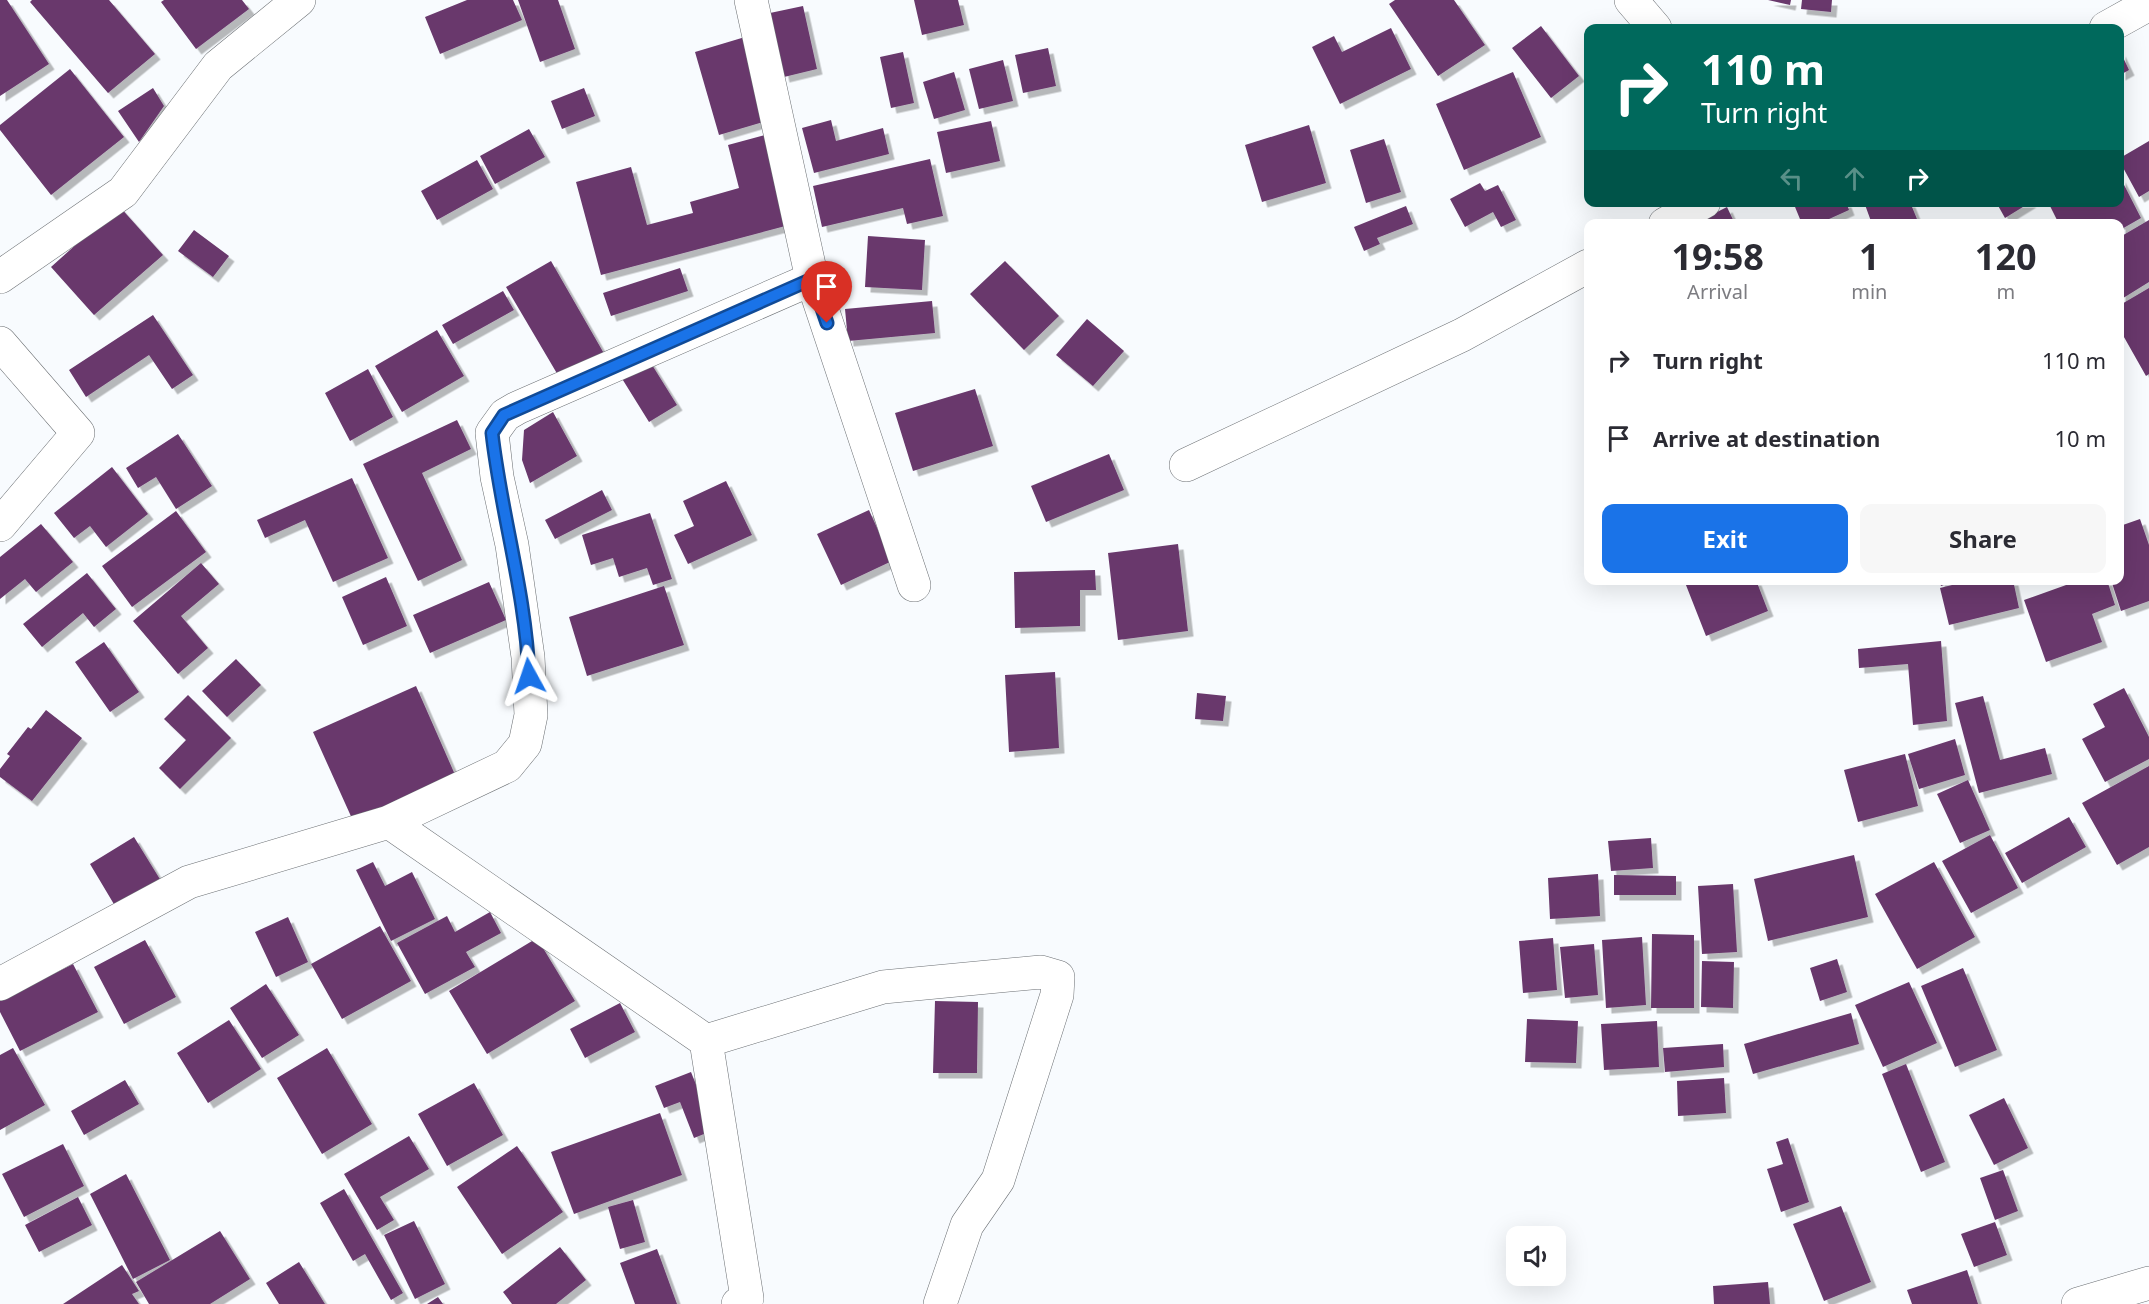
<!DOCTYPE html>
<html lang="en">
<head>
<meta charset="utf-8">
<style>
	:root { --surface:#fff; --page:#f7f7f7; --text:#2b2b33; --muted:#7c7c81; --accent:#1a73e8 }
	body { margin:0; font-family:"Noto Sans",sans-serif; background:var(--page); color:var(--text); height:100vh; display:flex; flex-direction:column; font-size:22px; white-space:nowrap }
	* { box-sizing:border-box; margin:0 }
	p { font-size:20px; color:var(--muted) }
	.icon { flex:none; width:33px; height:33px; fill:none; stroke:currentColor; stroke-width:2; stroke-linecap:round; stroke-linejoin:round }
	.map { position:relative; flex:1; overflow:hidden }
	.panel { position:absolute; left:1584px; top:219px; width:540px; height:366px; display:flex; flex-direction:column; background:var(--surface); border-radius:12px; box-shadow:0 6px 24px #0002 }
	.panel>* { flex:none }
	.guide { position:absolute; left:1584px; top:24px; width:540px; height:183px; border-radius:12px; box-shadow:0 6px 24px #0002; background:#00695c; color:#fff; overflow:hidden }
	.tools { position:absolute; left:1506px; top:1226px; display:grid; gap:12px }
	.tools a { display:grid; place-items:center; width:60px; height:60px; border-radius:12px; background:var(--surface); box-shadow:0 6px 24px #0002; font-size:30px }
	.pin { position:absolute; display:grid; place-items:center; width:51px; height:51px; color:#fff; margin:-62px -26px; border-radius:50% 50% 50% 0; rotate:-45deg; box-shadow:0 0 6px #0007 }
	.pin .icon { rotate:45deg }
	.me { position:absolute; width:66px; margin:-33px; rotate:355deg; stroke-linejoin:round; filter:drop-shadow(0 0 4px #0008) }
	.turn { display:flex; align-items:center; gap:21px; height:126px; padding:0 18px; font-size:27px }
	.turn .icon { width:78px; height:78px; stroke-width:2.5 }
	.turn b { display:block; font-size:42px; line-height:51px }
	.lanes { display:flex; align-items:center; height:57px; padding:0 18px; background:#0003; justify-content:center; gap:30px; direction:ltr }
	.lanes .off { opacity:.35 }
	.eta { display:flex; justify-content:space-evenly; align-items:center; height:102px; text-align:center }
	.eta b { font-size:36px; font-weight:700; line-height:42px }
	.action { display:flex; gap:12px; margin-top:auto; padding:12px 18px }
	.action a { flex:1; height:69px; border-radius:12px; background:var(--accent); color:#fff; font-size:24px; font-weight:700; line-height:69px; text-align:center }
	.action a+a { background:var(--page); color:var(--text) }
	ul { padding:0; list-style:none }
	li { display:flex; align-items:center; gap:18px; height:78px; padding:0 18px }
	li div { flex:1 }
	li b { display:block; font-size:22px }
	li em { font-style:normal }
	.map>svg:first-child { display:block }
	.building { fill:#69396c; filter:url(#shadow) }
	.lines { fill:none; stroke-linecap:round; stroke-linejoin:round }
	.minor-casing { stroke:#6c7074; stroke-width:34 }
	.minor { stroke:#fff; stroke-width:33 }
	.route-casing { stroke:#114b97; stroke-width:15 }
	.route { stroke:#1a73e8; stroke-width:10 }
</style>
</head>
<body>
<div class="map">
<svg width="2149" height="1304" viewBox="0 0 2149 1304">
	<defs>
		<filter id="shadow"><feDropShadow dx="5.5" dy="5.5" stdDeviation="0" flood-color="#0004"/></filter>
	</defs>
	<rect width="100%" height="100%" fill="#f8fbfe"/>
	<!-- building -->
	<path class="building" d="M0,0h7l42,64 -49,32z
		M32,0h77l46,54 -47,39 -78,-91z
		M164,0h78l7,9 -53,40 -35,-47z
		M467,0h46l9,20 -82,34 -15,-37z
		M518,0h40l17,49 -35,13z
		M914,0h44l6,25 -42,10z
		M1395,0h59l31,45 -47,31 -49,-72z
		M1768,0h23l-1,5z
		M1802,0h30l-1,12 -30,-3z
		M803,6l14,63 -33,8 -14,-64z
		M1541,26l38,50 -28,22 -39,-50z
		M1391,28l20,41 -71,35 -28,-57 22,-11 8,16z
		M745,37l25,83 -51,15 -24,-83z
		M1048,48l8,38 -33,7 -8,-38z
		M2120,51l9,19 -9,5z
		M903,52l11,51 -23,5 -11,-51z
		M1003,60l10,41 -34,8 -10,-40z
		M70,69l54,68 -73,58 -51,-65v-5z
		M954,72l11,38 -31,9 -11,-37z
		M1513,72l28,65 -77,33 -28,-66z
		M153,88l11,18 -25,36 -21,-31z
		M584,88l11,28 -33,13 -11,-28z
		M831,120l5,21 47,-13 6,26 -75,19 -12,-45z
		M991,121l9,40 -54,12 -9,-41z
		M1309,125l17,58 -64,19 -17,-57z
		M529,129l16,28 -50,27 -15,-28z
		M769,134l24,90 -192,51 -25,-93 55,-15 16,58 46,-12 -3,-11 49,-14 -11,-43z
		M1384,139l17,53 -35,11 -16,-53z
		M2149,141v50l-10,6 -19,-35v-4z
		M930,159l13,57 -36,8 -4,-16 -81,19 -9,-41z
		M477,160l16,29 -56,31 -16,-29z
		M2120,177l21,41 -21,12v-6h-61l-11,-22h72z
		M1480,183l5,8 13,-6 18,35 -15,7 -8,-15 -28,15 -15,-28z
		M1793,202h53l3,8 -31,14h-16z
		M1864,202h46l9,22h-47z
		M1996,202h35l-26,16z
		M119,206l44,49 -69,60 -43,-48z
		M1406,206l7,18 -36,14 3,6 -16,7 -10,-24z
		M1727,207l8,17h-42z
		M2149,220v62l-29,18v-63z
		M194,230l35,26 -16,21 -35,-26z
		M868,236l57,4 -3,50 -57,-3z
		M551,261l55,96 -44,25 -56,-95z
		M1005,261l54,55 -35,34 -54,-56z
		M680,268l8,23 -77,25 -8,-23z
		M2149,288v86l-3,2 -26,-46v-25z
		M503,291l11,19 -61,34 -11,-19z
		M932,301l3,32 -87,8 -3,-32z
		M153,315l40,60 -21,14 -23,-34 -63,42 -17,-27z
		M1087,319l37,32 -31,35 -37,-31z
		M437,330l27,46 -62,36 -27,-46z
		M649,360l28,45 -28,17 -28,-45z
		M368,369l25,48 -43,24 -25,-48z
		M975,389l18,57 -80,25 -18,-58z
		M553,412l24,44 -47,27 -8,-23 2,-30z
		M457,420l14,29 -49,24 40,87 -44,21 -55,-117z
		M178,434l34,52 -36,23 -20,-32 -18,11 -12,-20z
		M1109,454l15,36 -78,32 -15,-36z
		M112,467l36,47 -42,33 -16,-21 -16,12 -20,-25z
		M352,478l36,80 -55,24 -28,-62 -40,18 -8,-18z
		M726,481l26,54 -64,29 -14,-29 20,-9 -11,-25z
		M602,490l10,20 -57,29 -10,-19z
		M869,510l23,51 -51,24 -24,-51z
		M176,511l30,41 -74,55 -30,-41z
		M650,513l22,66 -19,6 -6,-17 -28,9 -6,-19 -22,7 -9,-30z
		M2140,519l9,26v56l-28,10 -10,-31h9v-54z
		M41,524l32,38 -37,30 -11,-13 -25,20v-42z
		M1178,544l10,87 -70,9 -10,-87z
		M201,563l18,21 -38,32 27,32 -30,26 -45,-53z
		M1095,570l1,20h-16v36l-65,2 -1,-56z
		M87,573l29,36 -22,18 -11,-14 -41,34 -19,-23z
		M386,577l21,49 -44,19 -21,-48z
		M1684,580h72l12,31 -62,25z
		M1939,580h17v1l-15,5z
		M1972,580h41l6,28 -70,17 -9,-37z
		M2080,580h27l8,25 -23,9 10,28 -56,20 -22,-62z
		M489,582l17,38 -76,33 -17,-38z
		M664,586l20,59 -97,31 -18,-59z
		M1941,641l6,80 -34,4 -5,-61 -49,4 -1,-19z
		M104,642l35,50 -29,20 -35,-50z
		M236,659l25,26 -34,32 -25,-26z
		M1055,672l4,76 -50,4 -4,-77z
		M416,686l40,91 -102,46 -41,-91z
		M2124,688l25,49v22l-44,23 -23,-43 23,-12 -12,-23z
		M1197,693l29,3 -3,25 -28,-2z
		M188,695l43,43 -51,51 -21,-21 27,-28 -22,-21z
		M1983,696l17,64 45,-12 7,26 -73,19 -24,-90z
		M46,710l36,28 -50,63 -32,-24v-8l10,-13 -3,-2 21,-27 3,2z
		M1955,739l10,36 -46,14 -11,-35z
		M1905,754l13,52 -60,16 -14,-52z
		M2149,766v81l-32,18 -35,-62z
		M1968,780l22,50 -30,13 -23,-49z
		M2069,817l17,30 -64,36 -17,-30z
		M1990,835l28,53 -47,25 -29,-52z
		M134,837l32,52 -45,27 -31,-52z
		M1651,838l2,30 -42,3 -3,-30z
		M1854,855l14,62 -100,24 -14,-62z
		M373,862l12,24 27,-14 23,47 -44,22 -35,-71z
		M1934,862l41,75 -58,32 -42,-75z
		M1598,874l2,42 -50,3 -2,-41z
		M1614,875l62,1v19h-62z
		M1733,884l4,68 -35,2 -4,-68z
		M490,912l11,21 -35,19 9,15 -50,27 -28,-51 50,-27 8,16z
		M288,917l20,45 -32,15 -21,-45z
		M380,926l31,55 -69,38 -31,-55z
		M1652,934l42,1v73h-43z
		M1642,937l4,68 -40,3 -4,-68z
		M537,938l38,63 -88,53 -38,-63z
		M1553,938l4,52 -34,3 -4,-52z
		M145,940l31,57 -52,27 -30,-57z
		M1594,944l4,51 -33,3 -5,-51z
		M1837,959l10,33 -27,9 -10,-33z
		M1702,961l32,1 -1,46 -32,-1z
		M73,964l25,48 -78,39 -20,-39v-11z
		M1963,968l34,82 -42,17 -34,-81z
		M1909,982l28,61 -54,24 -28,-62z
		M266,984l33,51 -37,23 -32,-50z
		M935,1001l43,1 -1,71h-44z
		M620,1003l15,29 -50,26 -15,-29z
		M1851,1013l8,31 -106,30 -9,-30z
		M1527,1019l51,2 -2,42 -51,-1z
		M229,1020l32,49 -53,34 -31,-50z
		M1657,1021l2,46 -55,3 -3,-46z
		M1723,1044l1,23 -59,5 -2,-24z
		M13,1048l32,57 -45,25v-75z
		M327,1048l45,76 -50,30 -45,-76z
		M1906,1064l39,98 -24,10 -39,-98z
		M691,1072l23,58 -20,8 -14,-36 -16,6 -9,-22z
		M1724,1078l2,35 -48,3 -1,-35z
		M125,1080l14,24 -55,31 -13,-24z
		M474,1083l29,52 -56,31 -29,-52z
		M2004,1098l24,50 -34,17 -25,-50z
		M660,1113l22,62 -108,39 -23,-62z
		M409,1136l20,33 -49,28 14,23 -17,10 -33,-56z
		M1788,1138l21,64 -28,10 -14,-43 16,-5 -7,-22z
		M63,1144l21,42 -60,31 -22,-43z
		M517,1146l46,66 -61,42 -45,-67z
		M2003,1170l15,41 -23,9 -15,-42z
		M126,1174l44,86 -37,19 -43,-85z
		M344,1189l59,104 -12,7 -26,-46 -12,7 -33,-58z
		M78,1197l14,28 -53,27 -14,-27z
		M633,1200l12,42 -25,7 -12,-42z
		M1841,1206l30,76 -47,19 -31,-77z
		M414,1221l31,63 -30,15 -31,-64z
		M1995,1222l12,33 -33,12 -13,-33z
		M220,1231l30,48 -40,25h-61l-13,-22z
		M560,1247l26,33 -30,24h-44l-9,-12z
		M657,1249l20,55h-42l-15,-41z
		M299,1262l26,42h-46l-13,-21z
		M122,1265l17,26 -7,3 7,10h-76z
		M1967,1270l11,34h-66l-5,-14z
		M1768,1282l2,22h-56l-1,-18z
		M438,1297l5,7h-16z"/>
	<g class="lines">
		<!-- minor casing -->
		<g class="minor-casing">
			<path id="minor" d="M751,0l61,279 102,306
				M1631,0l24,28
				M2106,28l43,-24
				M1665,224l39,-22
				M0,277l123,-85 95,-126 81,-66
				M0,343l78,90 -78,92
				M1186,465l276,-130 126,-69
				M389,822l317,219 41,257 -9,6
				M0,984l189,-102 200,-60 118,-56 18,-22 6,-29 -3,-58 -16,-112 -15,-68 -5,-44 13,-18 12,-7 295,-129
				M706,1041l177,-54 158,-15 17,5 -1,18 -59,185 -31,45 -27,79
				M2078,1304l71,-21"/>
		</g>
		<!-- minor -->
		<use href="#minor" class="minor"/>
	</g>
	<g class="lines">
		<!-- route casing -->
		<g class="route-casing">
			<path id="route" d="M529,676c-3,-82 -28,-162 -37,-243l12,-18 308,-136 15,44"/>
		</g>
		<!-- route -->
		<use href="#route" class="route"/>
	</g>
</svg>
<div class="tools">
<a><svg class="icon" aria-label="sound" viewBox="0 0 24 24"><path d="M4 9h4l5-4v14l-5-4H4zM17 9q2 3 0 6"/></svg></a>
</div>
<div class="pin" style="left:827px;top:323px;background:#d93025"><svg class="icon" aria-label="arrive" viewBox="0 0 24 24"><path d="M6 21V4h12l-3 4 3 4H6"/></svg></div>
<svg class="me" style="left:529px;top:676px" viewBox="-20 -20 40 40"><path d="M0-17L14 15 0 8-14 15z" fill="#1a73e8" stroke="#fff" stroke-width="4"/></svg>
<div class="guide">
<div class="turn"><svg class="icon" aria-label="right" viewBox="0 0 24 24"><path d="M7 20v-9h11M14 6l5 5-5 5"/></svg><div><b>110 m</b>Turn right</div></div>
<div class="lanes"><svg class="icon off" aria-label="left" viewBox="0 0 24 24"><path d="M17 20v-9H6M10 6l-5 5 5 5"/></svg><svg class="icon off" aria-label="ahead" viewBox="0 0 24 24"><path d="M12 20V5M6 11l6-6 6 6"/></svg><svg class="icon" aria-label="right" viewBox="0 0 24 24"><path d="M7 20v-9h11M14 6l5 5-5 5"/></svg></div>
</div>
<section class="panel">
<div class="eta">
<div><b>19:58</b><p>Arrival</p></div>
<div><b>1</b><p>min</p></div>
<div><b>120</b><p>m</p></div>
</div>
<ul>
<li><svg class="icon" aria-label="right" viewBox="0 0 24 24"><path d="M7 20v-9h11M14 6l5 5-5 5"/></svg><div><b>Turn right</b></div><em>110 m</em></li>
<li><svg class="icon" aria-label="arrive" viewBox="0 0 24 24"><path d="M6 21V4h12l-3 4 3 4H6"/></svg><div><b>Arrive at destination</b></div><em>10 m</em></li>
</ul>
<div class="action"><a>Exit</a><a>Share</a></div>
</section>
</div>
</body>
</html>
